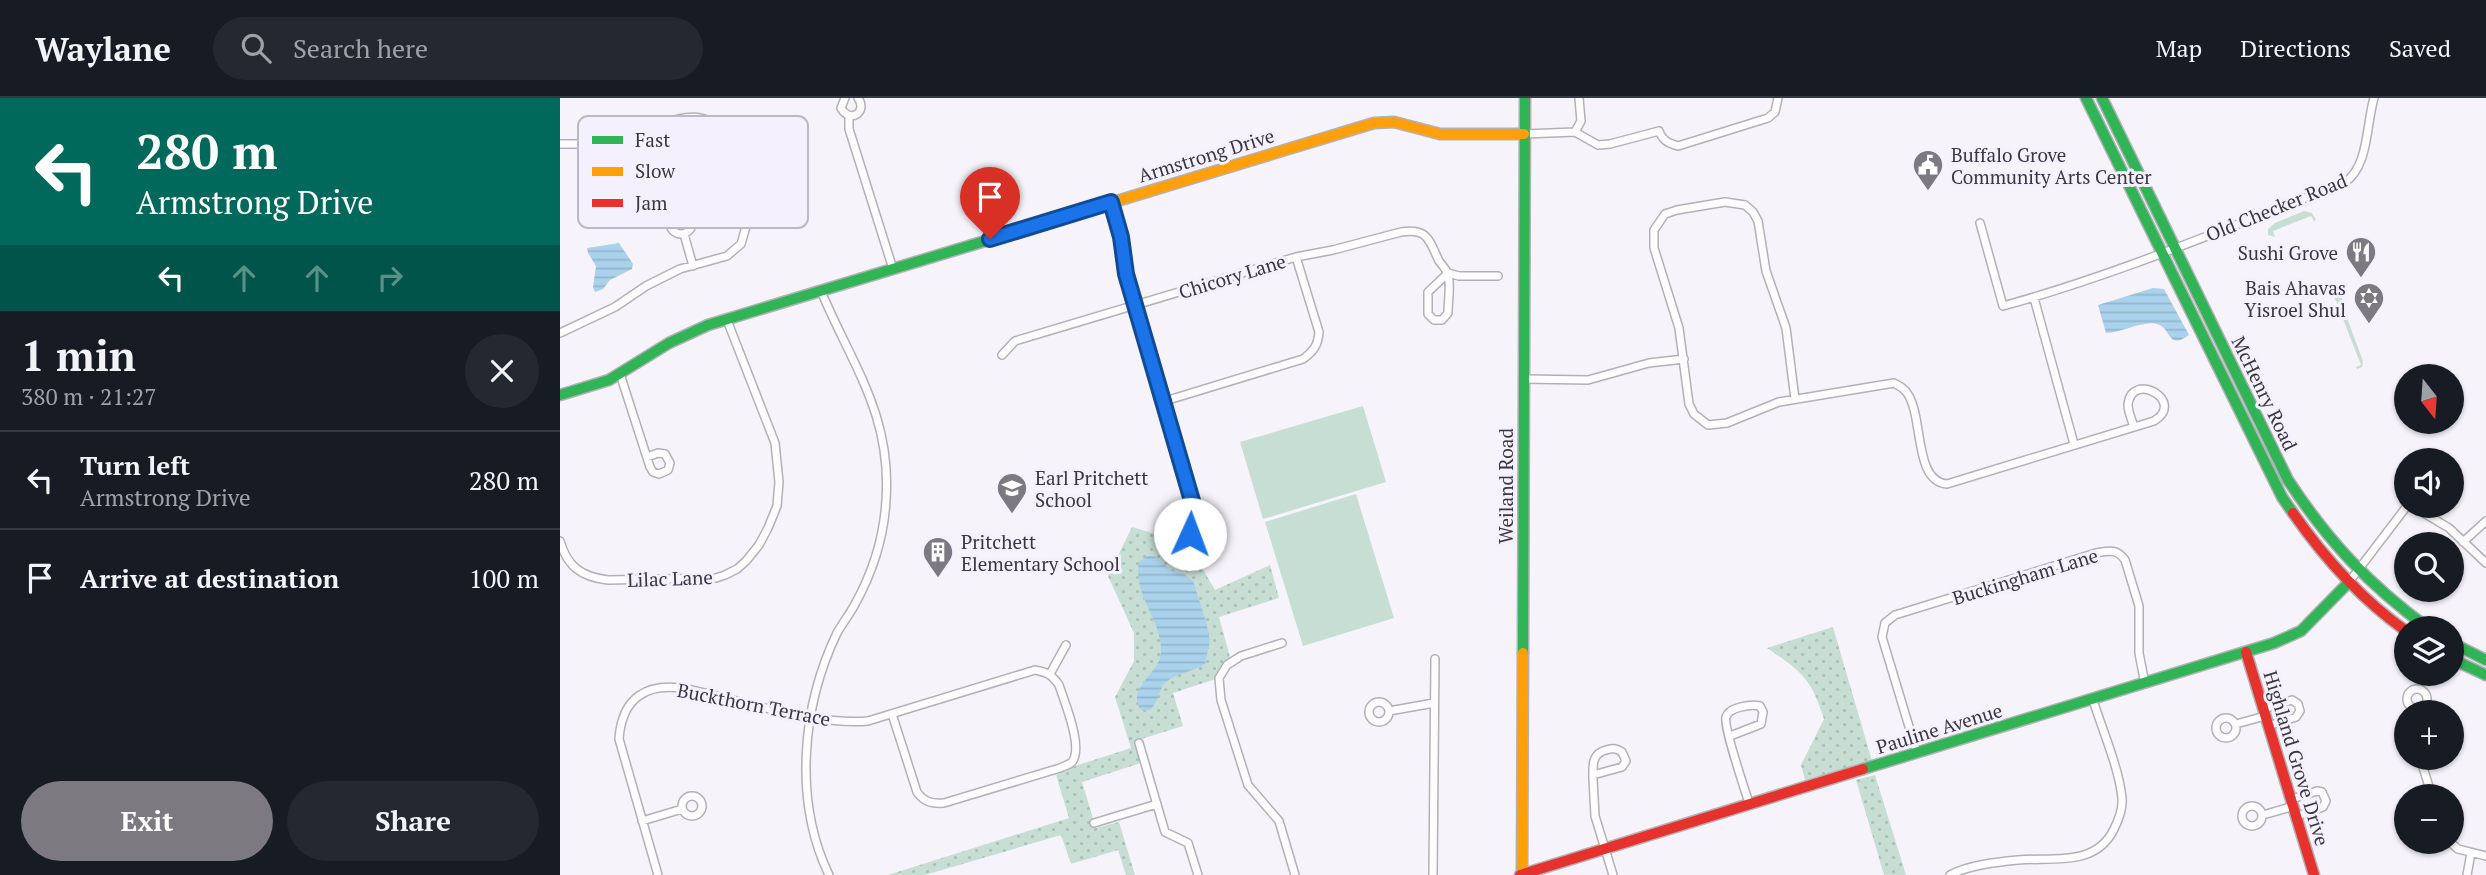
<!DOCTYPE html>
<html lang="en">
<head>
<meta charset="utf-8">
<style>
	:root { --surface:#171b24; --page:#242831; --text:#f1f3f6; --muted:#9ea1a6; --line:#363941; --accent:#7c7981 }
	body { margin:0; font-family:"PT Serif",serif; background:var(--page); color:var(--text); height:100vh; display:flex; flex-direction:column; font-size:26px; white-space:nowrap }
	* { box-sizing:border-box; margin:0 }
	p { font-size:23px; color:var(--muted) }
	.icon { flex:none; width:38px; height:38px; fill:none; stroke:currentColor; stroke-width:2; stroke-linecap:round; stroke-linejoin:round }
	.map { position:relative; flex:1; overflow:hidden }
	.panel { display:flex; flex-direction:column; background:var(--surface); width:560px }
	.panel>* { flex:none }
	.top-card { background:#00695c; color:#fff; overflow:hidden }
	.needle { width:46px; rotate:163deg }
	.buttons { position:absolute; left:1834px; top:266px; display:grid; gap:14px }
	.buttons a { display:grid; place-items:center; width:70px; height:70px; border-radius:50%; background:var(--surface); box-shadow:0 2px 5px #0004; font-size:35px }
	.pin { position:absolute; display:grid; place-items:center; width:60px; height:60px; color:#fff; margin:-72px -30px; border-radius:50% 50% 50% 0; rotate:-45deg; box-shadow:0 0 7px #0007 }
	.pin .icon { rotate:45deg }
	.me { position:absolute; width:77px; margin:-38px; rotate:2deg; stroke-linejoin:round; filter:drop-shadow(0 0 5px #0008) }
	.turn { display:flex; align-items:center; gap:24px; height:147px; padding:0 21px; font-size:32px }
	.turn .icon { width:91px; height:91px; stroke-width:2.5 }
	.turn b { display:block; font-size:49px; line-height:60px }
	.lanes { display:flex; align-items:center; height:66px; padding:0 21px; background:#0003; justify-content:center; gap:35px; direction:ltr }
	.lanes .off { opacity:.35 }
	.round { display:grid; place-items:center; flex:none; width:74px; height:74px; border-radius:37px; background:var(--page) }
	.head { display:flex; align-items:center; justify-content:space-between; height:119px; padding:0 21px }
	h1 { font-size:42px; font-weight:800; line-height:52px }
	.primary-button { display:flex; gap:14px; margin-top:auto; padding:14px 21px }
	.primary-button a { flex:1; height:80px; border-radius:42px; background:var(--accent); color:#fff; font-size:28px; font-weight:800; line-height:80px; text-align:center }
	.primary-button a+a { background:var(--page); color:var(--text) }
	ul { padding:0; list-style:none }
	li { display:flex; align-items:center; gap:21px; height:98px; padding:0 21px; border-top:2px solid var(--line) }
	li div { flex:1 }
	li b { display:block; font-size:26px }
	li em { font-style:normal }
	header { display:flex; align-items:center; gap:42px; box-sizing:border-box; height:98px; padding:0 35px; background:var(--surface); border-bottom:2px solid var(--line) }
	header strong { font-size:33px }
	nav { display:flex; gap:38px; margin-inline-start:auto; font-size:24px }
	.search { width:490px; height:63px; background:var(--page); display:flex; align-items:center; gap:18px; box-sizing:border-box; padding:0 24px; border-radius:38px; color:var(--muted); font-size:26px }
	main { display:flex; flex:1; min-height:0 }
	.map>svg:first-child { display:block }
	.grass { fill:#c7ded4 }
	.park { fill:url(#park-dots) }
	.water { fill:url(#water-rules) }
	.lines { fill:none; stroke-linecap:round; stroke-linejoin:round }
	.street-casing { stroke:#b3b1b7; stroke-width:10 }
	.fast-casing { stroke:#b3b1b7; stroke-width:13 }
	.slow-casing { stroke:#b3b1b7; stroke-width:13 }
	.jam-casing { stroke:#b3b1b7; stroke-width:13 }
	.street { stroke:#fefdfe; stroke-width:7 }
	.fast { stroke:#30b455; stroke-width:10 }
	.slow { stroke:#ff9f0a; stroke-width:10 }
	.jam { stroke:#e5322d; stroke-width:10 }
	.route-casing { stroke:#114b97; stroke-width:18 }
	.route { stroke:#1a73e8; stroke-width:12 }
	.labels { text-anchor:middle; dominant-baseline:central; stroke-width:6; stroke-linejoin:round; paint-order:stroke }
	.poi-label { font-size:19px; fill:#3a3740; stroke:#f5f0fe; text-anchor:start }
	.street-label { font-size:19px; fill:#3a3740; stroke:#f5f0fe }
	.key { fill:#f5f0fe; stroke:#bdb8c5; stroke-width:2 }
	.key-label { font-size:19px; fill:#3a3740 }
</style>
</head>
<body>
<header>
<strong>Waylane</strong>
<div class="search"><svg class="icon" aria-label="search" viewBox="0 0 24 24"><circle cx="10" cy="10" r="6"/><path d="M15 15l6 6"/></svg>Search here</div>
<nav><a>Map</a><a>Directions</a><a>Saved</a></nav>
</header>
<main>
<section class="panel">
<div class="top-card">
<div class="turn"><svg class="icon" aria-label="left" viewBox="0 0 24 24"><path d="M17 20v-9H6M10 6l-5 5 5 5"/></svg><div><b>280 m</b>Armstrong Drive</div></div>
<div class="lanes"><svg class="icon" aria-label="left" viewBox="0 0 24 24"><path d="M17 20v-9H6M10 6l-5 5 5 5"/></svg><svg class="icon off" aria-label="ahead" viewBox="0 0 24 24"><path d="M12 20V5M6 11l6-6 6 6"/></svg><svg class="icon off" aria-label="ahead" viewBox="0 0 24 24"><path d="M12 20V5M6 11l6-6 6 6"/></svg><svg class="icon off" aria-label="right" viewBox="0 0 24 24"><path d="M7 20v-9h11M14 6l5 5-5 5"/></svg></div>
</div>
<div class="head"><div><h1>1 min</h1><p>380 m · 21:27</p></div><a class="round"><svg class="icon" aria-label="close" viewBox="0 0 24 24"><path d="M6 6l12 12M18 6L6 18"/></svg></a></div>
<ul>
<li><svg class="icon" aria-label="left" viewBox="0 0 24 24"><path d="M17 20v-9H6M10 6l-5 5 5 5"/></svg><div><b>Turn left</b><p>Armstrong Drive</p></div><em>280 m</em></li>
<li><svg class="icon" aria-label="arrive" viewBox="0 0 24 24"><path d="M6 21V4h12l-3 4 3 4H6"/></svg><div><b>Arrive at destination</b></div><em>100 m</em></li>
</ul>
<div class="primary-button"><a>Exit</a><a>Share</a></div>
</section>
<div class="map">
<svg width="1926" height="777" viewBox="0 0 1926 777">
	<defs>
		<pattern id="park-dots" width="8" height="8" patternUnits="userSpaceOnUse" patternTransform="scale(1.75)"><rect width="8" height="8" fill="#c7ded4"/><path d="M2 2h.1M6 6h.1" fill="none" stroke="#acbfb7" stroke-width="1.8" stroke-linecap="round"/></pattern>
		<pattern id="water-rules" width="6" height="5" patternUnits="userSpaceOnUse" patternTransform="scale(1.75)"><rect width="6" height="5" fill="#aad2ec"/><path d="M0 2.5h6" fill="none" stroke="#93b5cb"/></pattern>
	</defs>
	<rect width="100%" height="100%" fill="#f6f4fa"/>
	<!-- grass -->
	<path class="grass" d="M1744,113l8,2 4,7 -2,1 -3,-5 -38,15 2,6 -7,-2v-6l7,-6z
		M1781,195l3,17 19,51 -1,6 -5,2 -1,-2 5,-2 -27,-69z
		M803,308l23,76 -123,37 -23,-77z
		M796,396l38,124 -91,28 -38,-124z"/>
	<!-- park -->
	<path class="park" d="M572,429l44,13 7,7 8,2 24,41 55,-25 9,33 -60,19 11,40 -11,13 -3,9 -43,14 10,33 -48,15 6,22 -59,19 14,46 23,-6 16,53h-9l-8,-25 -47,14 -10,-29 -136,40h-37l181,-57 -13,-43 22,-10 53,-17 -16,-51 19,-36v-28l-26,-57z
		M1273,529l39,134 -67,19 -4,-15 23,-46c-13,-41 -22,-47 -57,-71z
		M1315,677l31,100h-22l-28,-95z"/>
	<!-- water -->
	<path class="water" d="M59,145l14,21 -1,5 -22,11 -7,9 -8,3 -2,-5 3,-21 -8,-13 -1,-5z
		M1593,190l11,1 25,46c-22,16 -17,-7 -32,-11 -12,-4 -38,9 -51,9l-8,-28z
		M588,458h6l16,14 14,4 9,7 13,40 4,20 -5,23c-12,8 -31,9 -41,20 -7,10 -8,32 -24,25 -13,-23 20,-35 21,-57 1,-33 -28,-55 -22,-90z"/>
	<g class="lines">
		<!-- street casing -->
		<g class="street-casing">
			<path id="street" d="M285,0l-4,10c9,16 27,4 17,-10
				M289,18v13l44,140
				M1015,34l6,-11 -2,-23
				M964,36l51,-2 23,13 12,-1 49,-13c4,10 9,12 19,15l90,-28 7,-6 3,-14
				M32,45l2,32
				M0,46c13,0 26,1 39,-2 25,-4 79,-29 101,-24 12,2 19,10 24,21l23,84 -6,21 -14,12 -47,13 -34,17 -31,21 -55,26
				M25 88a11 11 0 1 1 22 0a11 11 0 1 1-22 0Z
				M551,104l10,35 5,37 69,237 -5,23
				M110 125a11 11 0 1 1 22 0a11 11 0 1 1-22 0Z
				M1420,125l23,83c116,-32 228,-80 341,-123 25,-16 22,-58 30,-85
				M124,136l9,32
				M888,175l11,3h39
				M261,193c31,74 71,124 65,209 -2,37 -14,74 -32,106 -5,9 -12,18 -17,27 -35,73 -44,167 -8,242
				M1474,200l40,146
				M442,257l13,-14 281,-84 37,-7 68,-18c27,-4 28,8 38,29 3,4 8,9 9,14 3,10 0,27 0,38l-6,7h-8l-6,-6v-22l20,-19
				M60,276l30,93 3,5 6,2 9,-4 2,-7 -5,-9 -7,-1 -11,4
				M963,281l65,1 61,-17 35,-4
				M1235,301l-9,-71 -20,-57 -8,-50 -5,-9 -8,-7 -20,-3 -48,8 -12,4 -11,16v18l25,80 10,76 5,10 14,11 19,-2 52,-21 115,-19c5,3 10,5 13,10 17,23 6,88 40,91l207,-63c33,-20 -23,-51 -26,-16 0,7 4,15 6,22
				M605,303l138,-42c11,-8 15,-14 16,-27l-23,-75
				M1852,408l37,22 37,35
				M0,443c7,25 21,36 48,39l108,-2 9,-3 12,-6 9,-8 13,-16 9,-17 9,-22 2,-24 -4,-39 -48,-123
				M1903,444l23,-21
				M1789,484l58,-76
				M722,545l-41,13 -14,9 -8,13 2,22 27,85 31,36 16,54
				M490,576l16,-29
				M1847 601a10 10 0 1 1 20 0a10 10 0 1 1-20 0Z
				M809 614a10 10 0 1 1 20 0a10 10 0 1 1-20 0Z
				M1703,611l29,-9 6,4 2,7 -4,6 -28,9
				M829,613l45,-8
				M1656 630a10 10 0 1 1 20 0a10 10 0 1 1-20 0Z
				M1676,626l29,-8
				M1170,638l31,-12 2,-12 -3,-6c-9,-2 -31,1 -34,11 -3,9 19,73 23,86
				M579,645l26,89 23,11 10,32
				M1357,655l-35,-116 3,-14 10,-8 201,-62c12,-2 21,-5 29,7l14,46v47l6,31
				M1860,660l12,38
				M1033,677l29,-8 4,-6 -4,-9c-6,-4 -9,-4 -16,-2 -15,4 -13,16 -13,29l2,37 18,59
				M122 708a10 10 0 1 1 20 0a10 10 0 1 1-20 0Z
				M1732,701l25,-8 5,1 4,9 -3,6 -26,9
				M1682 718a10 10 0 1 1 20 0a10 10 0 1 1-20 0Z
				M1703,717l31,-9
				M82,723l40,-12
				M534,725l63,-19
				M1890,744l8,7 28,7
				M98,777l-39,-136c3,-42 28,-57 68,-50 51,11 132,37 181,32l167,-51c12,2 17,5 24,15 5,16 26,65 12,78 -3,2 -7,3 -11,5l-116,35c-12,1 -20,-1 -27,-11l-25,-78
				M873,777l2,-216
				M1390,777c19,-10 47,-13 68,-15 35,-3 78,7 96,-31 5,-10 9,-20 8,-31 -3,-30 -20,-69 -29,-98
				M1907,777l4,-22"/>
		</g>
		<!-- fast casing -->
		<g class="fast-casing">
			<path id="fast" d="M1526,0l196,399 11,16
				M1542,0l186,382c40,61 81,105 140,148
				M0,297l49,-15 60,-37 39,-18 287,-87
				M1892,545l34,17
				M963,555l2,-555
				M1892,561l34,16
				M1303,671l411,-126 27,-12 48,-49"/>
		</g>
		<!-- slow casing -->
		<g class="slow-casing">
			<path id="slow" d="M435,140l379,-115 20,-1 46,12h84
				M962,777l1,-222"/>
		</g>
		<!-- jam casing -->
		<g class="jam-casing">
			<path id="jam" d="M1733,415c32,46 68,86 113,118
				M1686,554l68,223
				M960,777l343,-106"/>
		</g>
		<!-- street -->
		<use href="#street" class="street"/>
		<!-- fast -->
		<use href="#fast" class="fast"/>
		<!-- slow -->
		<use href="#slow" class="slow"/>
		<!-- jam -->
		<use href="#jam" class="jam"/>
	</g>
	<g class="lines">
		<!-- route casing -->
		<g class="route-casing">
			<path id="route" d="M430,141l121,-37 10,35 5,37 69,237 -5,23"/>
		</g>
		<!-- route -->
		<use href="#route" class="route"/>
	</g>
	<!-- icons -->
	<defs>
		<g id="civic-pin" transform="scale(1.575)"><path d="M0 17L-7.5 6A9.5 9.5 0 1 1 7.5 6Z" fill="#7c7981" stroke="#f5f0fe"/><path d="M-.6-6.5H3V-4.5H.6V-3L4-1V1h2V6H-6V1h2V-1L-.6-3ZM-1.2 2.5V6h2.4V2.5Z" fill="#fff"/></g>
		<g id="restaurant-pin" transform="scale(1.575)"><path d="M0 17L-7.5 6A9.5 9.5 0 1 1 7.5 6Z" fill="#7c7981" stroke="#f5f0fe"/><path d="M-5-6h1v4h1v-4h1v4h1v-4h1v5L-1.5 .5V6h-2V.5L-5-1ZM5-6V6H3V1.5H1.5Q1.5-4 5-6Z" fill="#fff"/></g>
		<g id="synagogue-pin" transform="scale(1.575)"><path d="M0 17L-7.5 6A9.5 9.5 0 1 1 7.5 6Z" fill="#7c7981" stroke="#f5f0fe"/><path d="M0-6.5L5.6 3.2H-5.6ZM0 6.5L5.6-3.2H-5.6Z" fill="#fff"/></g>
		<g id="school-pin" transform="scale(1.575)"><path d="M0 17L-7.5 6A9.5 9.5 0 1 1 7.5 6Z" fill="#7c7981" stroke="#f5f0fe"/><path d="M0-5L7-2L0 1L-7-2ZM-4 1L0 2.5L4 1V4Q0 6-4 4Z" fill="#fff"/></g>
		<g id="building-pin" transform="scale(1.575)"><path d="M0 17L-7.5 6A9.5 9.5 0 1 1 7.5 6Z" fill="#7c7981" stroke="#f5f0fe"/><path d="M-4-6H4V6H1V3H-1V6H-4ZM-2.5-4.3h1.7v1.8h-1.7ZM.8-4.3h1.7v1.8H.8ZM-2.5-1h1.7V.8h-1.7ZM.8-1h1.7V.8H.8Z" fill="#fff"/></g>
	</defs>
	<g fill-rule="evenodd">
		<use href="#civic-pin" x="1368" y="67"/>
		<use href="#restaurant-pin" x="1801" y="154"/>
		<use href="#synagogue-pin" x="1809" y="200"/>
		<use href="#school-pin" x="452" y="390"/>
		<use href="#building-pin" x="378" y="454"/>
	</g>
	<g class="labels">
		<!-- poi labels -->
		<g class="poi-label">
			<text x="1391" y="56">Buffalo Grove<tspan x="1391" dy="22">Community Arts Center</tspan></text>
			<text x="1778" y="154" text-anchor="end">Sushi Grove</text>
			<text x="1786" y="189" text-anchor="end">Bais Ahavas<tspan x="1786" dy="22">Yisroel Shul</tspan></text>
			<text x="475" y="379">Earl Pritchett<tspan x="475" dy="22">School</tspan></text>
			<text x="401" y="443">Pritchett<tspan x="401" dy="22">Elementary School</tspan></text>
		</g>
		<!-- street labels -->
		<g class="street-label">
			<text transform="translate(646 57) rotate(-17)">Armstrong Drive</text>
			<text transform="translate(1716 109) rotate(-22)">Old Checker Road</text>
			<text transform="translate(672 178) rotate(-17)">Chicory Lane</text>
			<text transform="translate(1705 295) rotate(64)">McHenry Road</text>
			<text transform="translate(945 388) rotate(-90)">Weiland Road</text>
			<text transform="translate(1465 478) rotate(-17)">Buckingham Lane</text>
			<text transform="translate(110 480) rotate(-2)">Lilac Lane</text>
			<text transform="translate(194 606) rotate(11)">Buckthorn Terrace</text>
			<text transform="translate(1379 630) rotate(-17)">Pauline Avenue</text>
			<text transform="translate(1737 660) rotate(73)">Highland Grove Drive</text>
		</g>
	</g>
	<!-- legend -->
	<rect x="18" y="18" width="230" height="112" rx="10" class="key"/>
	<rect x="32" y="38" width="31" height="8" fill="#30b455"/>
	<rect x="32" y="69" width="31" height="9" fill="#ff9f0a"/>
	<rect x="32" y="101" width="31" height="8" fill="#e5322d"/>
	<g class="key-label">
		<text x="75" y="49">Fast</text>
		<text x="75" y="80">Slow</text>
		<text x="75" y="112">Jam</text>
	</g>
</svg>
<div class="buttons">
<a><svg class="needle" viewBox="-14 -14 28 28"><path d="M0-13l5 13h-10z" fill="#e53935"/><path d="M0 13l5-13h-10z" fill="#9ea1a6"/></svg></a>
<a><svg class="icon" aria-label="sound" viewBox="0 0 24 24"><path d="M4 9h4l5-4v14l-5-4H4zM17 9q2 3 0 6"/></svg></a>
<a><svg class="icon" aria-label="search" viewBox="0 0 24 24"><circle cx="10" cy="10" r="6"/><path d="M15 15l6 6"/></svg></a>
<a><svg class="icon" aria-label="layers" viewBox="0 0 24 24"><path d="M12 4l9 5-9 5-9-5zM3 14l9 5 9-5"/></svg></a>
<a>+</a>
<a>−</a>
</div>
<div class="pin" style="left:430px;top:141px;background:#d93025"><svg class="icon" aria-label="arrive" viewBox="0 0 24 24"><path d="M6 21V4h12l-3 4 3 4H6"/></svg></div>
<svg class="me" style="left:630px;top:436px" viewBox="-20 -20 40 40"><circle r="19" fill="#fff"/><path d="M0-13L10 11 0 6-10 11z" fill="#1a73e8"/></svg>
</div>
</main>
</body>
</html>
